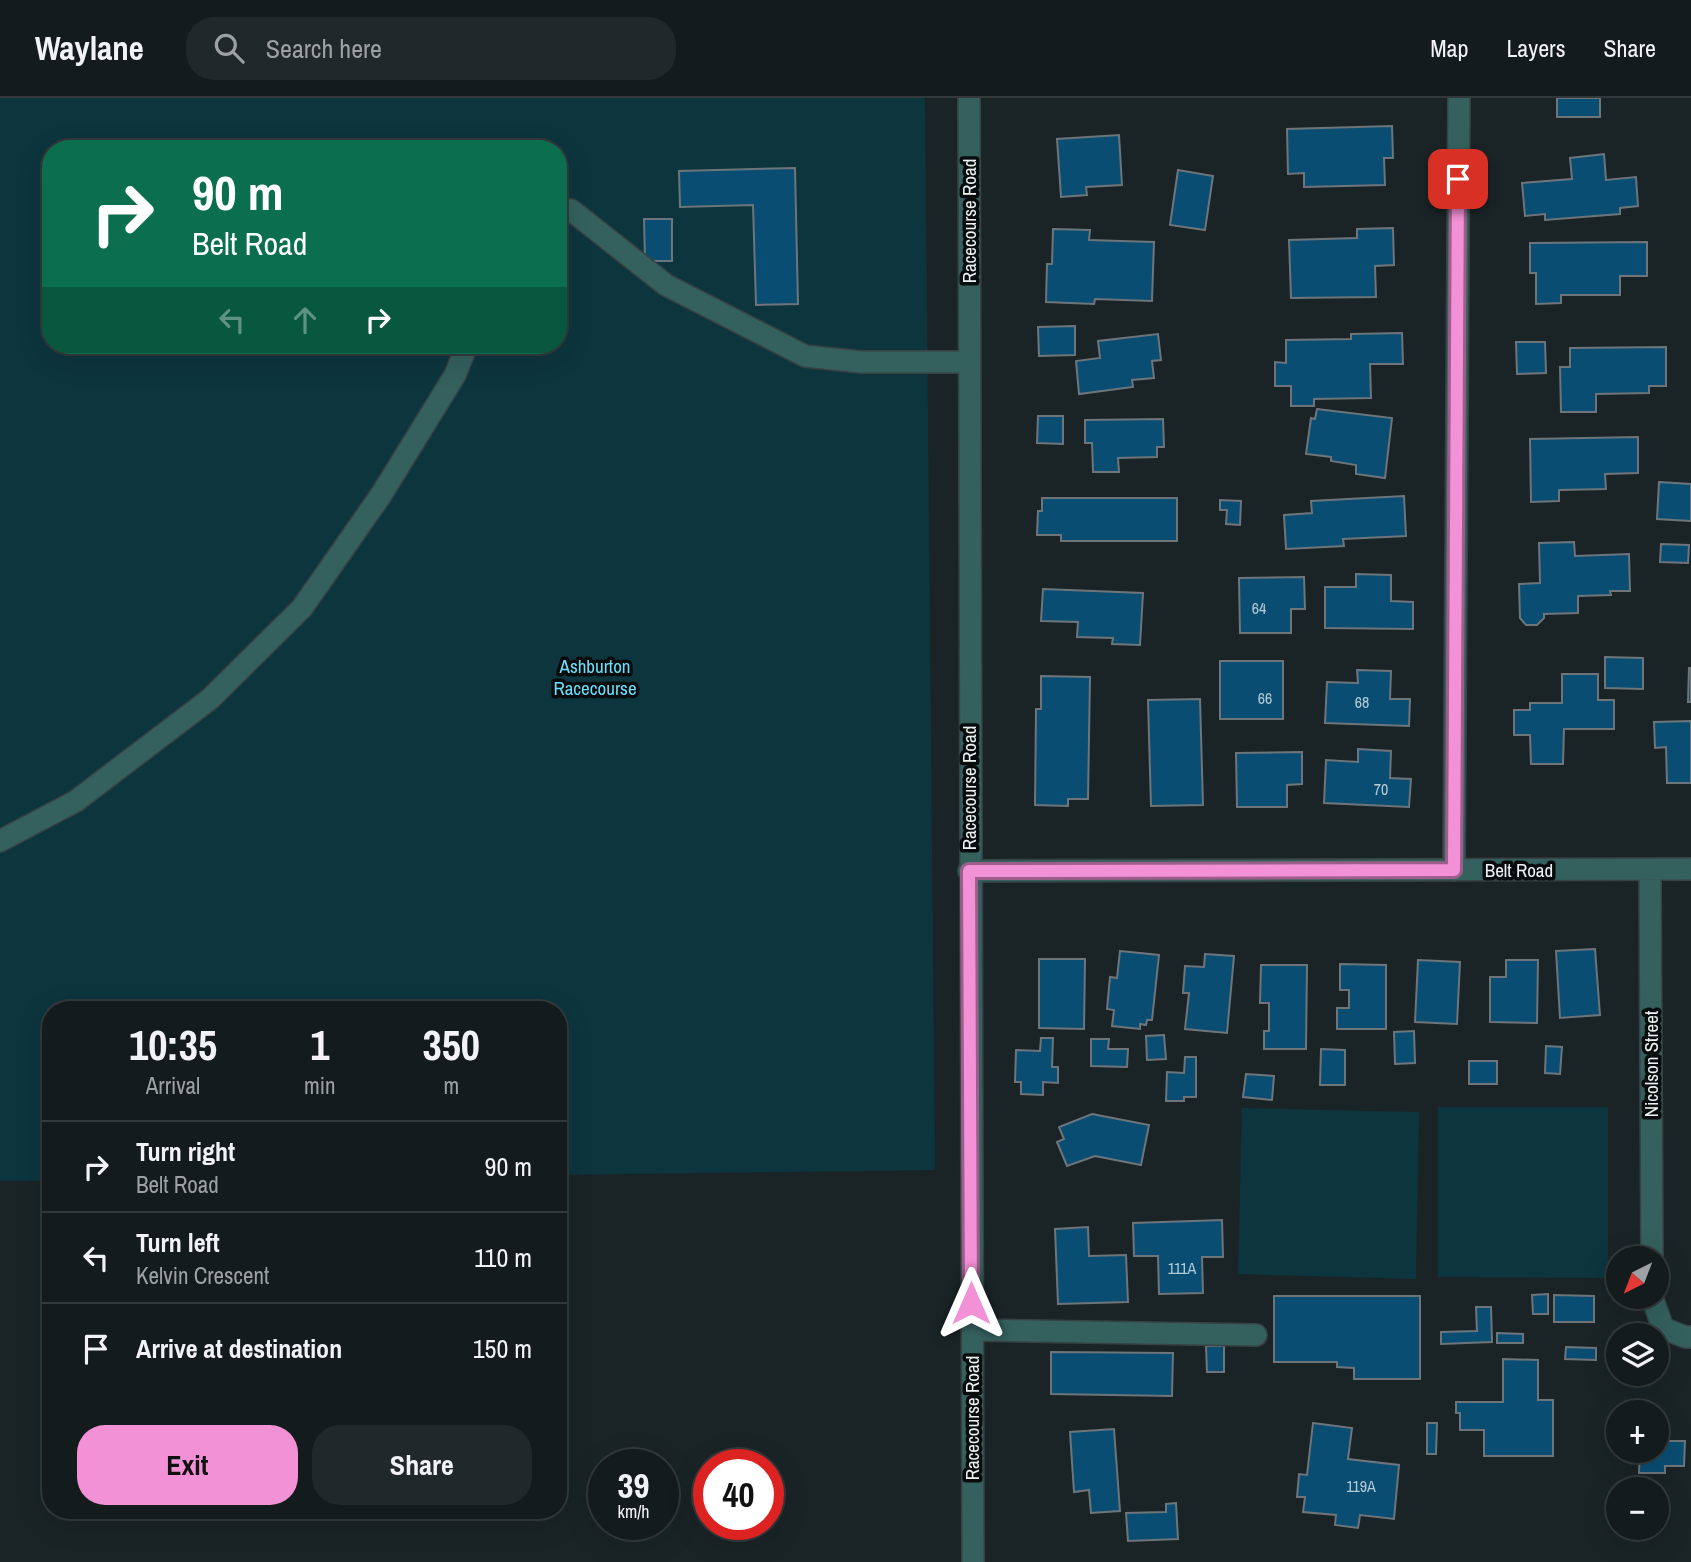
<!DOCTYPE html>
<html lang="en">
<head>
<meta charset="utf-8">
<style>
	:root { --surface:#141b1c; --page:#212829; --text:#f1f3f6; --muted:#9da1a3; --line:#33393b; --accent:#f391d6 }
	body { margin:0; font-family:"Archivo Narrow",sans-serif; background:var(--page); color:var(--text); height:100vh; display:flex; flex-direction:column; font-size:26px; white-space:nowrap }
	* { box-sizing:border-box; margin:0 }
	p { font-size:23px; color:var(--muted) }
	.icon { flex:none; width:38px; height:38px; fill:none; stroke:currentColor; stroke-width:2; stroke-linecap:round; stroke-linejoin:round }
	.map { position:relative; flex:1; overflow:hidden }
	.sheet { position:absolute; left:42px; top:903px; width:525px; height:518px; display:flex; flex-direction:column; background:var(--surface); border-radius:28px; box-shadow:0 7px 28px #0002,0 0 0 2px var(--line) }
	.sheet>* { flex:none }
	.hud { position:absolute; left:42px; top:42px; width:525px; height:214px; border-radius:28px; box-shadow:0 7px 28px #0002,0 0 0 2px var(--line); background:#0b6e4f; color:#fff; overflow:hidden }
	.needle { width:46px; rotate:222deg }
	.controls { position:absolute; left:1606px; top:1148px; display:grid; gap:14px }
	.controls a { display:grid; place-items:center; width:63px; height:63px; border-radius:50%; background:var(--surface); box-shadow:0 7px 28px #0002,0 0 0 2px var(--line); font-size:35px }
	.speed { position:absolute; left:588px; top:1351px; display:flex; gap:14px; font-size:35px; font-weight:700; text-align:center }
	.speed>* { display:grid; place-content:center; width:91px; height:91px; border-radius:50%; background:var(--surface); box-shadow:0 7px 28px #0002,0 0 0 2px var(--line); line-height:1 }
	.speed small { font-size:18px; font-weight:400 }
	.speed .limit { border:10px solid #d22; background:#fff; color:#111 }
	.pin { position:absolute; display:grid; place-items:center; width:60px; height:60px; color:#fff; margin:-30px; border-radius:14px; box-shadow:0 4px 10px #0006 }
	.me { position:absolute; width:77px; margin:-38px; rotate:0deg; stroke-linejoin:round; filter:drop-shadow(0 0 5px #0008) }
	.turn { display:flex; align-items:center; gap:24px; height:147px; padding:0 35px; font-size:32px }
	.turn .icon { width:91px; height:91px; stroke-width:2.5 }
	.turn b { display:block; font-size:49px; line-height:60px }
	.lanes { display:flex; align-items:center; height:66px; padding:0 35px; background:#0003; justify-content:center; gap:35px; direction:ltr }
	.lanes .off { opacity:.35 }
	.eta { display:flex; justify-content:space-evenly; align-items:center; height:119px; text-align:center }
	.eta b { font-size:42px; font-weight:700; line-height:49px }
	.action { display:flex; gap:14px; margin-top:auto; padding:14px 35px }
	.action a { flex:1; height:80px; border-radius:28px; background:var(--accent); color:#111; font-size:28px; font-weight:700; line-height:80px; text-align:center }
	.action a+a { background:var(--page); color:var(--text) }
	ul { padding:0; list-style:none }
	li { display:flex; align-items:center; gap:21px; height:91px; padding:0 35px; border-top:2px solid var(--line) }
	li div { flex:1 }
	li b { display:block; font-size:26px }
	li em { font-style:normal }
	header { display:flex; align-items:center; gap:42px; box-sizing:border-box; height:98px; padding:0 35px; background:var(--surface); border-bottom:2px solid var(--line) }
	header strong { font-size:33px }
	nav { display:flex; gap:38px; margin-inline-start:auto; font-size:24px }
	.search { width:490px; height:63px; background:var(--page); display:flex; align-items:center; gap:18px; box-sizing:border-box; padding:0 24px; border-radius:28px; color:var(--muted); font-size:26px }
	.map>svg:first-child { display:block }
	.green { fill:#0d353e; fill-rule:evenodd }
	.building { fill:#0a4d72; stroke:#6d757b; stroke-width:2 }
	.lines { fill:none; stroke-linecap:round; stroke-linejoin:round }
	.minor-casing { stroke:#384143; stroke-width:24 }
	.minor { stroke:#34605e; stroke-width:21 }
	.route-casing { stroke:#9e5e8b; stroke-width:18 }
	.route { stroke:#f391d6; stroke-width:12 }
	.labels { text-anchor:middle; dominant-baseline:central; stroke-width:7; stroke-linejoin:round; paint-order:stroke }
	.number-label { font-size:16px; fill:#b4cad4 }
	.street-label { font-size:19px; fill:#edf3f4; stroke:#080c0d }
	.park-label { font-size:19px; fill:#6bdffb; stroke:#080c0d }
</style>
</head>
<body>
<header>
<strong>Waylane</strong>
<div class="search"><svg class="icon" aria-label="search" viewBox="0 0 24 24"><circle cx="10" cy="10" r="6"/><path d="M15 15l6 6"/></svg>Search here</div>
<nav><a>Map</a><a>Layers</a><a>Share</a></nav>
</header>
<div class="map">
<svg width="1691" height="1464" viewBox="0 0 1691 1464">
	<rect width="100%" height="100%" fill="#1a2426"/>
	<!-- green -->
	<path class="green" d="M0,0h925l10,1072 -377,5v-165h-507v171h-51zM51,51h507v196h-507z
		M1438,1009h170v171l-170,-1z
		M1242,1010l177,4 -3,167 -178,-5z"/>
	<!-- building -->
	<path class="building" d="M1557,0h43v19h-43z
		M1392,28l1,32h-9l1,27 -81,2v-14l-16,1 -1,-45z
		M1119,37l3,50 -36,2 1,8 -26,2 -4,-58z
		M1604,56l2,26 30,-3 2,29 -18,2v6l-75,6v-6l-20,2 -3,-33 50,-4 -2,-21z
		M795,70l3,136 -42,1 -3,-100 -73,2 -1,-36z
		M1178,72l35,6 -8,54 -35,-5z
		M644,121h28v42h-27z
		M1393,130l1,37 -19,1 1,31 -85,1 -2,-58 68,-2v-9z
		M1053,131l37,1 -1,10 65,2 -2,59 -57,-2 -1,5 -48,-2 1,-38h5z
		M1647,144v34h-27v19h-59v8l-25,1v-31h-6v-30z
		M1075,228v29l-36,1 -1,-29z
		M1402,235l1,31h-33l1,34 -57,1v7h-23v-20h-16v-24l11,1v-23l65,-1v-5z
		M1158,236l3,26 -9,1 2,17 -22,2 1,7 -54,7 -3,-33 24,-3 -2,-17z
		M1516,244h29l1,31 -29,1z
		M1666,249v39h-17v7l-53,1v18h-35l-1,-45h10v-19z
		M1317,311l75,9 -7,60 -29,-4v-9l-25,-4v-4l-25,-3 5,-36 4,1z
		M1038,318h25v28l-26,-1z
		M1163,321l1,28h-7v10l-39,1 1,14h-26l-1,-29h-7v-23z
		M1638,339v36l-33,1 1,15 -47,1v11l-28,1 -1,-63z
		M1659,384l32,2v37l-34,-2z
		M1404,398l2,40 -63,3 1,7 -58,3 -2,-34 28,-2 -1,-12z
		M1042,400h135v43h-116v-6h-24l1,-24h4z
		M1220,402l21,1 -1,24 -14,-1 1,-14h-7z
		M1574,444l1,14 54,-2 1,37h-20l1,4 -33,1v17l-34,1v4l-7,7h-11l-6,-7 -1,-34 21,-1 -1,-40z
		M1661,446l28,1 -1,18 -28,-1z
		M1356,476l35,1v26l22,1v27l-88,-1v-41h31z
		M1304,479l1,32h-14v24h-51l-1,-55z
		M1043,491l100,4 -3,52 -28,-1 1,-6 -36,-1 1,-15 -37,-1z
		M1605,559l38,1v31l-38,-1z
		M1220,563h63v58h-63z
		M1689,570h2v34h-3z
		M1357,572l34,1 -1,28h20l-1,27 -84,-3 2,-41 31,1z
		M1562,576h36v26h16v29h-50l-1,35h-32l-1,-29h-16v-25h16v-7h32z
		M1041,578l49,1 -2,122h-20v7l-33,-1 1,-96h5z
		M1200,601l3,106 -52,1 -3,-106z
		M1691,623v62h-24l-1,-36 -11,1 -1,-26z
		M1358,651l33,2 -1,27 21,1 -2,28 -85,-4 2,-43 32,2z
		M1302,654v32l-15,1v22h-50l-1,-54z
		M1595,851l5,66 -40,3 -4,-67z
		M1120,853l39,4 -7,65h-5l-1,5 -6,-1v5l-28,-3 2,-16 -7,-1 3,-32 7,1z
		M1205,856l29,2 -7,77 -42,-4 4,-36h-6l2,-27 19,1z
		M1039,861h46l-1,70 -45,-1z
		M1418,862l42,2 -3,62 -42,-2z
		M1506,862h32l-1,63 -47,-1v-45h16z
		M1340,866l46,1v64h-49v-21h12v-18h-9z
		M1261,867h46l-1,84h-42v-18h5v-28h-9z
		M1414,933l1,32 -20,1 -1,-32z
		M1164,937l2,24 -19,1 -1,-24z
		M1041,940h12l-1,29h6v16l-15,-1v13l-22,-1v-12h-6l1,-32 24,1z
		M1091,941h18l-1,10h20l-1,18 -36,-1z
		M1546,948l16,1 -2,27 -15,-1z
		M1321,951l24,1v35h-25z
		M1185,959h11v40h-12v4h-18l1,-29 17,1z
		M1469,963h28v23h-28z
		M1246,976l28,2 -2,24 -29,-3z
		M1092,1016l57,11 -8,40 -46,-9 -28,10 -10,-24 7,-3 -5,-12z
		M1222,1122l1,37h-21l1,36 -44,1 -1,-38h-24l-1,-33z
		M1088,1129l1,29 37,-1 2,47 -70,2 -3,-75z
		M1548,1196v20h-15l-1,-19z
		M1554,1197l40,1v26h-40z
		M1274,1198h146v83h-66v-11l-17,-1v-5h-63z
		M1476,1209h15l1,35 -51,2v-12l36,-1z
		M1497,1235l26,1v9h-26z
		M1206,1248h18v26h-17z
		M1566,1249l30,1v12l-31,-1z
		M1051,1254l122,1 -1,43 -121,-2z
		M1503,1261l35,1v40h15v56h-69v-26h-24v-17h-4v-11h47z
		M1313,1325l39,5 -4,31 51,6 -5,54 -34,-4 -2,13 -23,-3 1,-10 -33,-3 2,-15h-8l2,-23 8,1z
		M1427,1325h10l-1,31h-9z
		M1657,1330h10v13h18l-1,25h-19v7h-26l1,-22h17z
		M1114,1331l6,82 -29,2 -2,-23 -15,2 -4,-60z
		M1176,1405l2,36 -50,2 -2,-28 40,-1v-8z"/>
	<g class="lines">
		<!-- minor casing -->
		<g class="minor-casing">
			<path id="minor" d="M969,0l4,1464
				M558,114l13,-2 95,75 139,71 56,6h108
				M0,743l76,-40 134,-102 92,-91 79,-113 74,-120 12,-30
				M1454,772l5,-772
				M1650,772l2,388
				M969,773l722,-2
				M1652,1199l11,31 22,9h6
				M972,1232l284,5"/>
		</g>
		<!-- minor -->
		<use href="#minor" class="minor"/>
	</g>
	<g class="lines">
		<!-- route casing -->
		<g class="route-casing">
			<path id="route" d="M971,1205l-2,-432 485,-1 4,-691"/>
		</g>
		<!-- route -->
		<use href="#route" class="route"/>
	</g>
	<g class="labels">
		<!-- number labels -->
		<g class="number-label">
			<text x="1259" y="510">64</text>
			<text x="1265" y="600">66</text>
			<text x="1362" y="604">68</text>
			<text x="1381" y="691">70</text>
			<text x="1182" y="1170">111A</text>
			<text x="1361" y="1388">119A</text>
		</g>
		<!-- street labels -->
		<g class="street-label">
			<text transform="translate(969 123) rotate(-90)">Racecourse Road</text>
			<text transform="translate(969 690) rotate(-90)">Racecourse Road</text>
			<text x="1519" y="772">Belt Road</text>
			<text transform="translate(1651 966) rotate(-90)">Nicolson Street</text>
			<text transform="translate(972 1320) rotate(-90)">Racecourse Road</text>
		</g>
		<!-- park labels -->
		<g class="park-label">
			<text x="595" y="568">Ashburton<tspan x="595" dy="22">Racecourse</tspan></text>
		</g>
	</g>
</svg>
<div class="controls">
<a><svg class="needle" viewBox="-14 -14 28 28"><path d="M0-13l5 13h-10z" fill="#e53935"/><path d="M0 13l5-13h-10z" fill="#9da1a3"/></svg></a>
<a><svg class="icon" aria-label="layers" viewBox="0 0 24 24"><path d="M12 4l9 5-9 5-9-5zM3 14l9 5 9-5"/></svg></a>
<a>+</a>
<a>−</a>
</div>
<div class="speed"><div>39<small>km/h</small></div><div class="limit">40</div></div>
<div class="pin" style="left:1458px;top:81px;background:#d93025"><svg class="icon" aria-label="arrive" viewBox="0 0 24 24"><path d="M6 21V4h12l-3 4 3 4H6"/></svg></div>
<svg class="me" style="left:971px;top:1205px" viewBox="-20 -20 40 40"><path d="M0-17L14 15 0 8-14 15z" fill="#f391d6" stroke="#fff" stroke-width="4"/></svg>
<div class="hud">
<div class="turn"><svg class="icon" aria-label="right" viewBox="0 0 24 24"><path d="M7 20v-9h11M14 6l5 5-5 5"/></svg><div><b>90 m</b>Belt Road</div></div>
<div class="lanes"><svg class="icon off" aria-label="left" viewBox="0 0 24 24"><path d="M17 20v-9H6M10 6l-5 5 5 5"/></svg><svg class="icon off" aria-label="ahead" viewBox="0 0 24 24"><path d="M12 20V5M6 11l6-6 6 6"/></svg><svg class="icon" aria-label="right" viewBox="0 0 24 24"><path d="M7 20v-9h11M14 6l5 5-5 5"/></svg></div>
</div>
<section class="sheet">
<div class="eta">
<div><b>10:35</b><p>Arrival</p></div>
<div><b>1</b><p>min</p></div>
<div><b>350</b><p>m</p></div>
</div>
<ul>
<li><svg class="icon" aria-label="right" viewBox="0 0 24 24"><path d="M7 20v-9h11M14 6l5 5-5 5"/></svg><div><b>Turn right</b><p>Belt Road</p></div><em>90 m</em></li>
<li><svg class="icon" aria-label="left" viewBox="0 0 24 24"><path d="M17 20v-9H6M10 6l-5 5 5 5"/></svg><div><b>Turn left</b><p>Kelvin Crescent</p></div><em>110 m</em></li>
<li><svg class="icon" aria-label="arrive" viewBox="0 0 24 24"><path d="M6 21V4h12l-3 4 3 4H6"/></svg><div><b>Arrive at destination</b></div><em>150 m</em></li>
</ul>
<div class="action"><a>Exit</a><a>Share</a></div>
</section>
</div>
</body>
</html>
